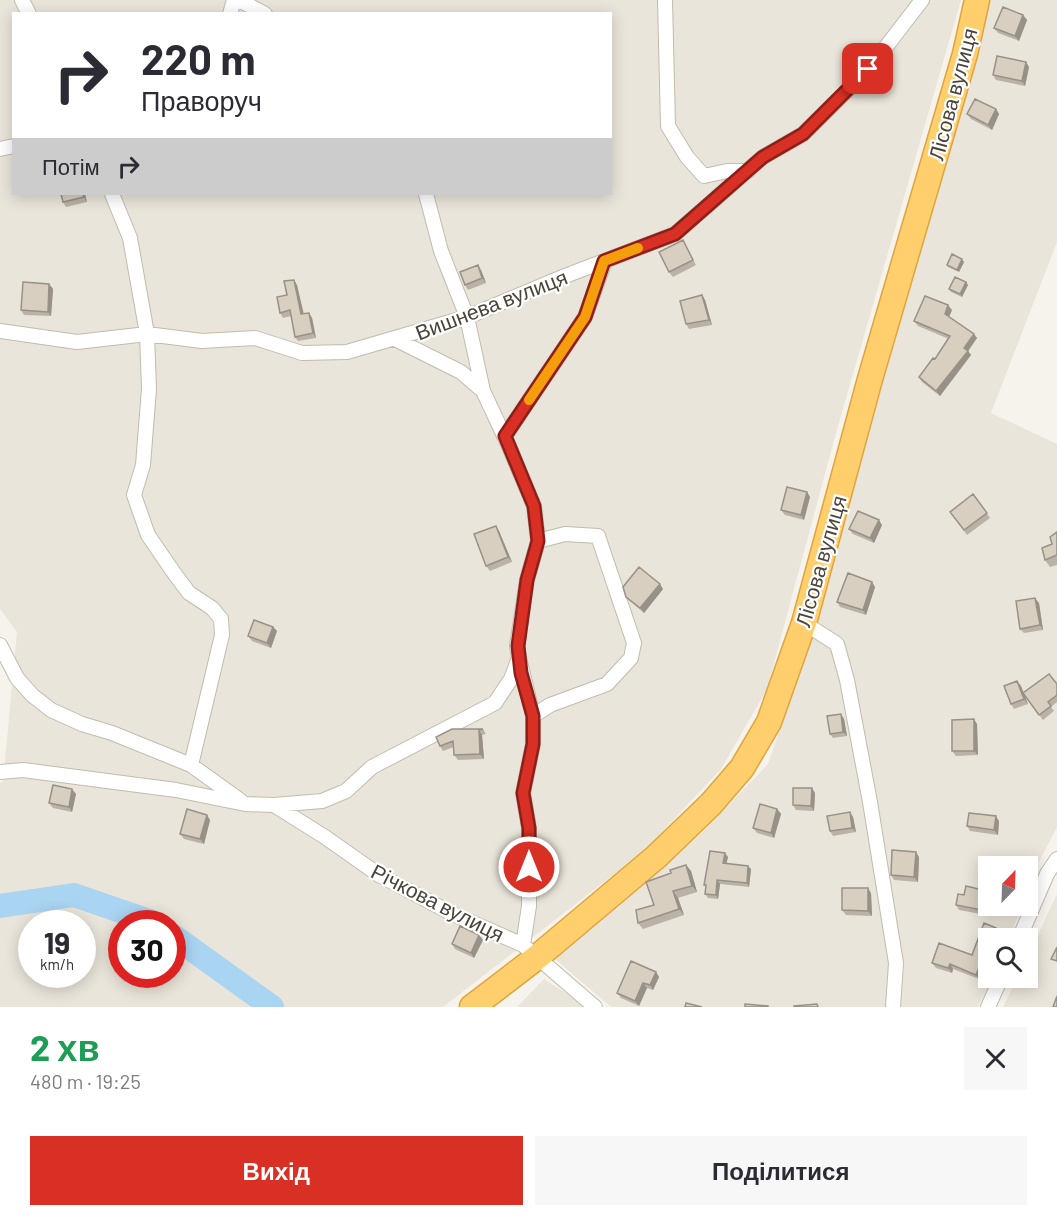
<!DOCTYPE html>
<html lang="uk">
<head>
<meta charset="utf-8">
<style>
	:root { --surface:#fff; --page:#f7f7f7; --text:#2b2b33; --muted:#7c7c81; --accent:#d93025 }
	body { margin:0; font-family:Barlow,sans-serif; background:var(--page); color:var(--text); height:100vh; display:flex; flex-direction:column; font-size:22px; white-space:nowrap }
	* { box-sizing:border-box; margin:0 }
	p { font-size:20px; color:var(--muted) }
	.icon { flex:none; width:33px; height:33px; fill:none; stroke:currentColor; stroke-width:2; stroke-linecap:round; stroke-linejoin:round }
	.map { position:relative; height:1007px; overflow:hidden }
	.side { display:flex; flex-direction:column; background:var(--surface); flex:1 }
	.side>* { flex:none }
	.hud { position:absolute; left:12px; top:12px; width:600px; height:183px; border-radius:0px; box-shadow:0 3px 15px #0003; background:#fff; color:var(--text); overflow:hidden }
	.needle { width:39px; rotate:23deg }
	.controls { position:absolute; left:978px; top:856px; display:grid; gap:12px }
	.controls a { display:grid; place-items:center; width:60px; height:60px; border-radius:0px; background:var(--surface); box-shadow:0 3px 15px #0003; font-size:30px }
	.speed { position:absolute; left:18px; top:910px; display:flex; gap:12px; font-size:30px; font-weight:700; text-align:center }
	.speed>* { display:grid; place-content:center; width:78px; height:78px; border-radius:50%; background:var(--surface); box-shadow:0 3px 15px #0003; line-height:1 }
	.speed small { font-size:15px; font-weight:400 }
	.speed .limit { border:9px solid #d22; background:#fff; color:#111 }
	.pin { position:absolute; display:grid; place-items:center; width:51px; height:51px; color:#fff; margin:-26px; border-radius:12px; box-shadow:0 3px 9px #0006 }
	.me { position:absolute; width:66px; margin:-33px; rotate:0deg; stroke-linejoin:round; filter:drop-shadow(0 0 4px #0008) }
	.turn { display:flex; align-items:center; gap:21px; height:126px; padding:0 30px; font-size:27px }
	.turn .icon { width:78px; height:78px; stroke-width:2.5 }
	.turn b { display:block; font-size:42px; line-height:51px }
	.then { display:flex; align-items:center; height:57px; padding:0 30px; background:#0003; gap:12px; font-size:22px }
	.round { display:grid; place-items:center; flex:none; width:63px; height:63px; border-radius:0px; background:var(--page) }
	.headline { display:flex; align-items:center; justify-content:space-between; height:102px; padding:0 30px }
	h1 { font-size:36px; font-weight:700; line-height:45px; color:#1e9e55 }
	.button { display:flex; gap:12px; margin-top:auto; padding:12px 30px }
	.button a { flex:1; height:69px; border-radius:0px; background:var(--accent); color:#fff; font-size:24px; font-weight:700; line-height:69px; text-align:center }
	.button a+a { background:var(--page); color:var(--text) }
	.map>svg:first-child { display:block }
	.residential { fill:#eae5da; fill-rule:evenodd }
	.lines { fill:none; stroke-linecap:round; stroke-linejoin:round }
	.river { stroke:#a9d4f2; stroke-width:24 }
	.street-casing { stroke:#c2bbae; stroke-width:16 }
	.highway-casing { stroke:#e0a43c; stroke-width:27 }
	.street { stroke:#fff; stroke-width:14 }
	.highway { stroke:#ffcf6e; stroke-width:24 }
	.wall { fill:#bab2a6 }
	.shaded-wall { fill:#979187 }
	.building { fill:#d8cfc1; stroke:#979187; stroke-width:1.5 }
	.route-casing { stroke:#8d1f18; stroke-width:15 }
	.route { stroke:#d93025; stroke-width:10 }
	.slow { stroke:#f59e0b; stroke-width:10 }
	.labels { text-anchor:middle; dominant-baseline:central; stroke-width:4.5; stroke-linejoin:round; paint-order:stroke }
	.street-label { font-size:21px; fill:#4b4439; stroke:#fff }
</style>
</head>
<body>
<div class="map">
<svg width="1057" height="1007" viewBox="0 0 1057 1007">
	<rect width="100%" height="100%" fill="#f6f3ec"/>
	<!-- residential -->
	<path class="residential" d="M0,0h961l-125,433 -69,256 -46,80 -76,81 -202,157h-443v-224l3,-1 14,-150 -17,-23zM14,14h596v180h-596zM32,924h50v51h-50zM122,924h50v51h-50z
		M985,0h72v242l-66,171 66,31v383l-19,37 -10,27v-24h-40v39h34l-13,33h-21v39h5l-15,29h-367l-56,-48 147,-126 66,-69 55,-162 108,-395z
		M1057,894v113h-54l14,-29h11v-22z
		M544,979l43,28h-70z"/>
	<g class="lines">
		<!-- river -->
		<path class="river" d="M0,906l74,-11 84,29
			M172,935l100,72"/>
		<!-- street casing -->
		<g class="street-casing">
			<path id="street" d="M22,0l7,14
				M239,0l26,14
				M665,0l3,126 19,31 17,19 23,-5h21
				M230,14l4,-14
				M0,149l14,-3
				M112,194l18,44 17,96 2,55 -6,76 -9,30 14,40 26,38 15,20 23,15 9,11 1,16 -31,130
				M426,194l15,57 26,66 16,74
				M0,331l77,11 70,-8 55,7 53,-3 47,15 45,-1 120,-35 98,-41 110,-42 88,-77 40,-23 66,-65 53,-69
				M395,339l66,33 22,19 25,53 26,62 4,35
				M505,436l80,-119 20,-56
				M804,623l33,21 10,36 23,122 26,161 -3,44
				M0,645l17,33 15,17 19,15 31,14 30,9 79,32 50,36
				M0,772l23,-2 153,20 69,14 29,1 48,-4 24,-10 26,-24 123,-64 16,-24 8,-21 -2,-12 10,-66 11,-39 27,-7 33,2 36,107 -3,15 -24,26 -57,21 -17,11 -14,-58
				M274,805l51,32 54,38 72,38 72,32 72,62
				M1019,939l28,-65 10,-15
				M523,945l6,-39v-78l-6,-35 10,-49v-28
				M988,1007l13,-29"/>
		</g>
		<!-- highway casing -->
		<g class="highway-casing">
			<path id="highway" d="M472,1007l64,-49 120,-101 55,-53 31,-36 27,-46 35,-99 66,-244 95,-325 12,-54"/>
		</g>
		<!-- street -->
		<use href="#street" class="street"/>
		<!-- highway -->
		<use href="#highway" class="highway"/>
	</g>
	<!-- wall -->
	<path class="wall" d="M1023,15l4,5 -8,21 -21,-8 -4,-5z
		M1029,67l-4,19 -29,-6 -3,-5z
		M996,109l3,5 -7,16 -21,-11 -4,-5z
		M61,194h24l2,8 -21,5 -3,-5z
		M683,240l13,25 -23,12 -4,-5z
		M964,262l-5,10 -11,-5 -1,-2z
		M481,270l5,13 -18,7 -3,-5z
		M966,282l2,3 -6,12 -11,-5 -2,-3z
		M49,284l4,5 -2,27 -27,-1 -3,-5z
		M297,285l6,29 9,4 4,20 -18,3 -3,-4 -4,-21 -8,2 -3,-5 7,-18z
		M702,295l3,5 7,25 -23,4 -3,-5z
		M952,310l-3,7 28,21 -9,13 3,4 -31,41 -18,-14 -3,-5 16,-18 14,-20 -31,-13 -4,-5z
		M807,492l3,5 -6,23 -19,-5 -4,-5z
		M973,494l17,24 -23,17 -17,-23z
		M882,525l-8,18 -21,-9 -4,-5z
		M499,531l13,31 -22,9 -4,-5z
		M1057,532v33l-7,2 -5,-7z
		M875,587l-9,28 -26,-8 -3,-5z
		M663,589l-19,24 -14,-12 -4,-4z
		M1039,603l4,27 -19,3 -4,-4z
		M273,627l4,4 -6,17 -19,-7 -4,-5z
		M1017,681l4,5 2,7 34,-9v18l-6,5 3,4 -11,9 -19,-26 4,10 -14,5 -3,-5z
		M841,714l3,5 3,17 -14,2 -3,-4z
		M977,724l1,31 -22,1 -4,-5z
		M483,729l3,5 -4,1 2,24 -26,1 -4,-5v-8l-11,4 -3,-5z
		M815,793l-1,18 -18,-1 -3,-5z
		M76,794l-4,18 -19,-4 -4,-5z
		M777,809l4,5 -7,24 -17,-5 -4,-5z
		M850,812l3,5 3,15 -23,4 -3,-5z
		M210,820l-6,24 -20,-5 -4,-5z
		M999,821l-1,14 -28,-4 -3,-5z
		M728,857l-2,6 25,6 -2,18 -29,-3 -2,15 -10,-1 -3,-4 1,-7 -2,-2z
		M919,857l-1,25 -24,-2 -3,-5z
		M686,865l5,6 6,21 -19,6 6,17 -41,14 -5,-6 16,-18z
		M987,891l1,2v11l-2,11 -27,-5 -3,-5 8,-10z
		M871,893l1,23 -26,-1 -4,-5z
		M984,923l12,5 4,5 -3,6h-9v20l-9,20 -26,-10 -1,4 -16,-5 -4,-5 7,-20 33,12z
		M479,935l4,5 -9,18 -19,-9 -3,-5z
		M656,972l3,5 -6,13 -6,-2 -8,18 -18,-8 -4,-5z"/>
	<!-- shaded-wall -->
	<path class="shaded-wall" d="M1023,15l4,5 -8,21 -4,-5z
		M1026,62l3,5 -4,19 -3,-5z
		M996,109l3,5 -7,16 -4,-5z
		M83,194h2l2,8 -3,-5z
		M962,259l2,3 -5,10 -2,-2z
		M478,265l3,5 5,13 -4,-5z
		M294,280l3,5 8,34 -4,-5z
		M966,282l2,3 -6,12 -2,-3z
		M49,284l4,5 -2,27 -3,-4z
		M702,295l3,5 7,25 -3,-5z
		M948,305l4,5 -4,9 -3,-5z
		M309,313l3,5 4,20 -3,-5z
		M974,334l3,4 -9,13 3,4 -31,41 -4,-5z
		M807,492l3,5 -6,23 -3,-5z
		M879,520l3,5 -8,18 -4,-5z
		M496,526l3,5 13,31 -4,-5z
		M872,582l3,5 -9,28 -3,-5z
		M660,584l3,5 -19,24 -4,-5z
		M1035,598l4,5 4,27 -3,-5z
		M273,627l4,4 -6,17 -4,-5z
		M1017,681l4,5 7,18 -4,-5z
		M841,714l3,5 3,17 -4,-4z
		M974,719l3,5 1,31 -4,-4z
		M479,730l3,5 2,24 -4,-5z
		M812,788l3,5 -1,18 -3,-5z
		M72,789l4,5 -4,18 -3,-5z
		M777,809l4,5 -7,24 -3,-5z
		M850,812l3,5 3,15 -4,-4z
		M207,815l3,5 -6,24 -4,-5z
		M996,816l3,5 -1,14 -4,-5z
		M916,852l3,5 -1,25 -4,-5z
		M725,853l3,4 -2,9 -3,-3z
		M686,865l5,6 6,21 -5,-6z
		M748,866l3,3 -2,18 -2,-4z
		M717,880l3,4 -2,15 -2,-4z
		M868,888l3,5 1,23 -4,-5z
		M673,891l5,7 6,17 -5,-6z
		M987,891l1,2v11l-2,11 -4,-5z
		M996,928l4,5 -3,6h-5z
		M479,935l4,5 -9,18 -3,-5z
		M988,946v13l-9,20 -3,-4z
		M950,964l3,5 -1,4 -4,-5z
		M656,972l3,5 -6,13 -3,-5z
		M643,983l4,5 -8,18 -4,-5z"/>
	<!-- building -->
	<path class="building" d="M1003,7l20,8 -8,21 -21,-8z
		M997,56l29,6 -4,19 -29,-6z
		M975,99l21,10 -8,16 -21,-11z
		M61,194h22l1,3 -21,5z
		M683,240l10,20 -24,12 -10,-20z
		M952,254l10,5 -5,11 -10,-5z
		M478,265l4,13 -17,7 -5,-13z
		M955,277l11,5 -6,12 -11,-5z
		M294,280l7,34 8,-1 4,20 -18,4 -5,-27 -10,3 -3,-16 10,-2 -3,-14z
		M23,282l26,2 -1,28 -27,-2z
		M702,295l7,25 -23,4 -6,-23z
		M925,296l23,9 -3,9 29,20 -10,14 4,3 -32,40 -17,-14 14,-19 2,1 15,-23 -36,-15z
		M787,487l20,5 -6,23 -20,-5z
		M973,494l14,19 -23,17 -14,-18z
		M858,511l21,9 -9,18 -21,-9z
		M496,526l12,31 -22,9 -12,-32z
		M1057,532v23l-12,5 -3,-12 10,-4 -2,-7z
		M639,567l21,17 -20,24 -14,-11 -3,-10z
		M848,573l24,9 -9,28 -26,-8z
		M1035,598l5,27 -20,4 -4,-28z
		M254,620l19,7 -6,16 -19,-7z
		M1049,674l8,10v11l-9,7 3,4 -12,9 -16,-22z
		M1017,681l7,18 -13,5 -7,-18z
		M841,714l2,18 -13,2 -3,-18z
		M974,719v32h-22v-31z
		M452,729h31l-4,1 1,24 -26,1 -1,-14 -13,5 -4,-9z
		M53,785l19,4 -3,18 -20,-4z
		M793,788h19l-1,18 -18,-1z
		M760,804l17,5 -6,24 -18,-5z
		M187,809l20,6 -7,24 -20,-5z
		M850,812l2,16 -22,3 -3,-15z
		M969,813l27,3 -2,14 -27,-4z
		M892,850l24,2 -2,25 -23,-2z
		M710,851l15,2 -2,10 25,3 -1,17 -30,-3 -1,15 -11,-1 1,-9h-2z
		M686,865l6,21 -19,5 6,18 -41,14 -2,-13 18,-5 -8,-23 25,-9 -1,-3z
		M966,886l21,5 -5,19 -26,-5 2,-11 6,1z
		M842,888h26v23l-26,-1z
		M984,923l12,5 -4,11h-4v7l-12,29 -26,-11 -2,4 -16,-5 7,-20 33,12z
		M460,926l19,9 -8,18 -19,-9z
		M1057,947v14l-6,-2z
		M631,961l25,11 -6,13 -7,-2 -8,18 -18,-8z
		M1057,996v11h-4z
		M686,1003l16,4h-17z
		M745,1004l23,2v1h-23z
		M817,1004l1,3h-24v-1z"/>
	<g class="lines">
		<!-- route casing -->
		<g class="route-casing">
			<path id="route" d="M529,867v-39l-6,-35 10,-49v-28l-12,-43 -3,-27 9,-66 11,-39 -4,-35 -29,-70 80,-119 19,-56 71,-27 88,-77 40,-23 65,-65"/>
		</g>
		<!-- route -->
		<use href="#route" class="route"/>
		<!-- slow -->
		<path class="slow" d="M529,400l56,-83 19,-56 34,-13"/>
	</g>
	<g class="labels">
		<!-- street labels -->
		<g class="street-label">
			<text transform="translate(952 94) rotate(-75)">Лісова вулиця</text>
			<text transform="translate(491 304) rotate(-21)">Вишнева вулиця</text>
			<text transform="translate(820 561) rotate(-74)">Лісова вулиця</text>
			<text transform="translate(438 902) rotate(27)">Річкова вулиця</text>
		</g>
	</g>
</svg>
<div class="controls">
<a><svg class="needle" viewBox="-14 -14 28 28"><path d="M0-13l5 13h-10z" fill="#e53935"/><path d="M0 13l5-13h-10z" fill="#7c7c81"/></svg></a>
<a><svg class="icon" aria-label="search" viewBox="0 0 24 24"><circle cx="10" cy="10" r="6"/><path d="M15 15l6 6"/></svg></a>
</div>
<div class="speed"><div>19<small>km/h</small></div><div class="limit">30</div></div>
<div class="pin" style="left:868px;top:69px;background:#d93025"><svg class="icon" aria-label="arrive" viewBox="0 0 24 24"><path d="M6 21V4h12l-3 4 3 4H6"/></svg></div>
<svg class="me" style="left:529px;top:867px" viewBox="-20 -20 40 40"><circle r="17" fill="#d93025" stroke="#fff" stroke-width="3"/><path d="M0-11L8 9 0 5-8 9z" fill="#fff"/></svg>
<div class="hud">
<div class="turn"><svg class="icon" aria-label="right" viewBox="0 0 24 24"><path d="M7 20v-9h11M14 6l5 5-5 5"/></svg><div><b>220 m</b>Праворуч</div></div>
<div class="then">Потім<svg class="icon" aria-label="right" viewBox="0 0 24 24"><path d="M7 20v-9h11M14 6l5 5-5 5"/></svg></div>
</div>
</div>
<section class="side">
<div class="headline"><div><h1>2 хв</h1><p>480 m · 19:25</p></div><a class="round"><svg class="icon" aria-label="close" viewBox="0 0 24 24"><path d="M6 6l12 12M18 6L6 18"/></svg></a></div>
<div class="button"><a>Вихід</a><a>Поділитися</a></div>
</section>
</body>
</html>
